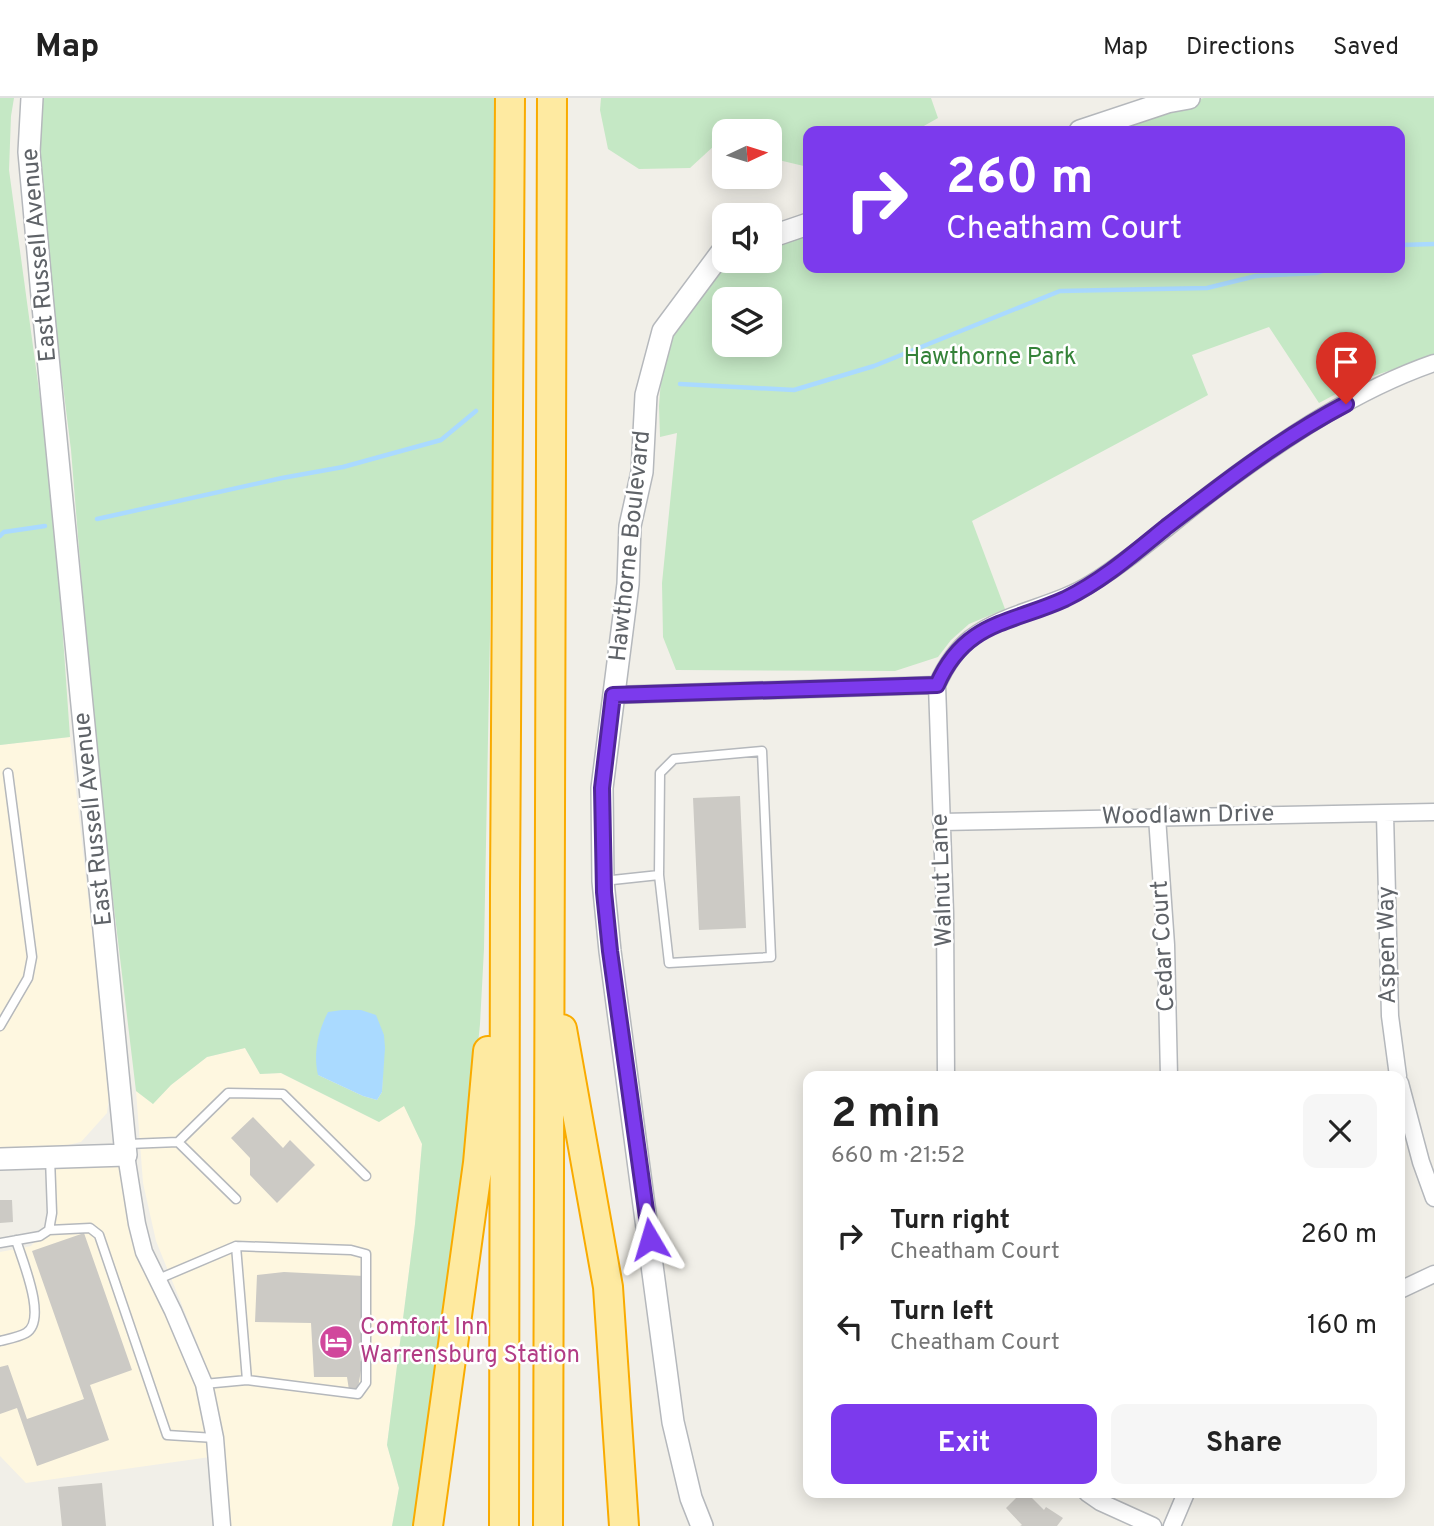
<!DOCTYPE html>
<html lang="en">
<head>
<meta charset="utf-8">
<style>
	:root { --surface:#fff; --page:#f6f6f6; --text:#222; --muted:#767676; --line:#e0e0e0; --accent:#7c3aed }
	body { margin:0; font-family:Overpass,sans-serif; background:var(--page); color:var(--text); height:100vh; display:flex; flex-direction:column; font-size:26px; white-space:nowrap }
	* { box-sizing:border-box; margin:0 }
	p { font-size:23px; color:var(--muted) }
	.icon { flex:none; width:38px; height:38px; fill:none; stroke:currentColor; stroke-width:2; stroke-linecap:round; stroke-linejoin:round }
	.map { position:relative; flex:1; overflow:hidden }
	.sheet { position:absolute; left:803px; top:973px; width:602px; height:427px; display:flex; flex-direction:column; background:var(--surface); border-radius:14px; box-shadow:0 4px 18px #0003 }
	.sheet>* { flex:none }
	.banner { position:absolute; left:803px; top:28px; width:602px; height:147px; border-radius:14px; box-shadow:0 4px 18px #0003; background:#7c3aed; color:#fff; overflow:hidden }
	.needle { width:46px; rotate:86deg }
	.fabs { position:absolute; left:712px; top:21px; display:grid; gap:14px }
	.fabs a { display:grid; place-items:center; width:70px; height:70px; border-radius:14px; background:var(--surface); box-shadow:0 4px 18px #0003; font-size:35px }
	.pin { position:absolute; display:grid; place-items:center; width:60px; height:60px; color:#fff; margin:-72px -30px; border-radius:50% 50% 50% 0; rotate:-45deg; box-shadow:0 0 7px #0007 }
	.pin .icon { rotate:45deg }
	.me { position:absolute; width:77px; margin:-38px; rotate:353deg; stroke-linejoin:round; filter:drop-shadow(0 0 5px #0008) }
	.turn { display:flex; align-items:center; gap:24px; height:147px; padding:0 28px; font-size:32px }
	.turn .icon { width:91px; height:91px; stroke-width:2.5 }
	.turn b { display:block; font-size:49px; line-height:60px }
	.round { display:grid; place-items:center; flex:none; width:74px; height:74px; border-radius:14px; background:var(--page) }
	.overview { display:flex; align-items:center; justify-content:space-between; height:119px; padding:0 28px }
	h1 { font-size:42px; font-weight:700; line-height:52px }
	.action { display:flex; gap:14px; margin-top:auto; padding:14px 28px }
	.action a { flex:1; height:80px; border-radius:14px; background:var(--accent); color:#fff; font-size:28px; font-weight:700; line-height:80px; text-align:center }
	.action a+a { background:var(--page); color:var(--text) }
	ul { padding:0; list-style:none }
	li { display:flex; align-items:center; gap:21px; height:91px; padding:0 28px }
	li div { flex:1 }
	li b { display:block; font-size:26px }
	li em { font-style:normal }
	header { display:flex; align-items:center; gap:42px; box-sizing:border-box; height:98px; padding:0 35px; background:var(--surface); border-bottom:2px solid var(--line) }
	header strong { font-size:33px }
	nav { display:flex; gap:38px; margin-inline-start:auto; font-size:24px }
	.map>svg:first-child { display:block }
	.commercial { fill:#fef7e0 }
	.green { fill:#c5e8c5; fill-rule:evenodd }
	.water { fill:#aadaff }
	.lines { fill:none; stroke-linecap:round; stroke-linejoin:round }
	.stream { stroke:#aadaff; stroke-width:4.5 }
	.building { fill:#cccac5 }
	.service-casing { stroke:#b5b8bc; stroke-width:11 }
	.minor-casing { stroke:#b5b8bc; stroke-width:19 }
	.tertiary-casing { stroke:#b5b8bc; stroke-width:24 }
	.trunk-casing { stroke:#f9ab00; stroke-width:32 }
	.service { stroke:#fff; stroke-width:8 }
	.minor { stroke:#fff; stroke-width:16 }
	.tertiary { stroke:#fff; stroke-width:21 }
	.trunk { stroke:#feeaa1; stroke-width:28 }
	.route-casing { stroke:#51269a; stroke-width:18 }
	.route { stroke:#7c3aed; stroke-width:12 }
	.labels { text-anchor:middle; dominant-baseline:central; stroke-width:5; stroke-linejoin:round; paint-order:stroke }
	.street-label { font-size:24px; fill:#5f6368; stroke:#fff }
	.park-label { font-size:24px; fill:#348238; stroke:#fff }
	.hotel-label { font-size:24px; fill:#b23c85; stroke:#fff; text-anchor:start }
</style>
</head>
<body>
<header>
<strong>Map</strong>
<nav><a>Map</a><a>Directions</a><a>Saved</a></nav>
</header>
<div class="map">
<svg width="1434" height="1428" viewBox="0 0 1434 1428">
	<rect width="100%" height="100%" fill="#f1efe8"/>
	<!-- commercial -->
	<path class="commercial" d="M70,639l40,353 -3,23 -26,29 -17,4 -64,2v-403z
		M245,950l15,26 21,-1 98,49 25,-17 18,39 -7,80 -28,221 12,43 -7,38h-163l-12,-120 -12,-44 -49,-121 -13,-58 -7,-92 17,13 18,-19 36,-28z
		M122,1063l15,63 59,143 14,90 -184,26 -26,-27v-204l31,-6 12,-13 8,-15v-54z"/>
	<!-- green -->
	<path class="green" d="M0,0h14l-3,18 -2,54 44,323 17,244 -70,8z
		M40,0h455l-2,139 5,161 -4,27 -10,524 -4,75 -7,71 -58,431h-23l7,-38 -12,-43 28,-221 7,-80 -18,-38 -25,16 -98,-49 -21,1 -15,-26 -38,9 -36,28 -18,19 -17,-13 -40,-333 -25,-308 -33,-265zM384,937l-2,57 -5,8 -14,-4 -45,-21z
		M601,0h330l7,20 -23,13h-107v36l-38,-9v-27h-46v16l-9,-2 -25,23 -51,1 -31,-20 -8,-39z
		M1204,0h230v258l-70,23 -45,24 -50,-76 -77,28 16,40 -236,126 33,88 -36,15 -18,16 -13,17 -43,14 -219,-1 -13,-33 -1,-54 15,-150 -17,4 -1,-31 3,-40 5,-28 57,-77h46v-28l38,-12v47h592v-137h-310l98,-30zM724,201h46v46h-46z"/>
	<!-- water -->
	<path class="water" d="M342,912h19l15,5 8,20 1,13 -3,44 -5,8 -14,-4 -45,-21c-5,-21 0,-44 10,-63z"/>
	<g class="lines">
		<!-- stream -->
		<path class="stream" d="M1400,147l34,-1
			M680,286l114,6 80,-24 186,-75 147,-3 49,-12 60,-3 15,-5
			M97,421l185,-41 61,-11 58,-16 40,-11 35,-29
			M0,438l4,-4 41,-6"/>
	</g>
	<!-- building -->
	<path class="building" d="M740,698l6,132 -47,2 -6,-132z
		M253,1019l30,31 7,-8 25,25 -38,38 -27,-28v-17l-19,-20z
		M0,1102h12l1,22 -13,1z
		M84,1135l48,137 -42,15 19,55 -72,26 -20,-58 -17,6v-47l8,-2 19,54 57,-20 -52,-148z
		M284,1174l80,4 -4,84 2,4 -4,24 -9,2 -2,-13h-33l-3,-54 -56,-1 2,-47z
		M102,1385l4,43h-44l-4,-39z
		M1021,1395h6l17,17 2,-3 17,11 -6,8h-37l2,-1 -16,-17z"/>
	<g class="lines">
		<!-- service casing -->
		<g class="service-casing">
			<path id="service" d="M603,783l56,-6 10,88 102,-6 -9,-206 -88,8 -14,14 -1,102
				M0,928l28,-48 4,-21 -24,-184
				M178,1044l58,57
				M128,1046l50,-2 50,-49 55,1 83,82
				M49,1132l41,-2 9,7 68,200 48,3
				M0,1145l40,-7 9,-6 3,-17 -2,-55
				M236,1148l11,134
				M156,1182l80,-34 115,4 15,4v129l-8,11 -111,-14 -43,4
				M0,1243c8,-2 19,-4 26,-8 22,-13 -4,-73 -10,-93"/>
		</g>
		<!-- minor casing -->
		<g class="minor-casing">
			<path id="minor" d="M937,587l8,228 1,163
				M613,597l324,-10c8,-18 19,-35 34,-47 36,-27 83,-31 121,-55 45,-28 84,-64 127,-96 66,-49 137,-97 215,-124
				M1385,716l5,202 8,60
				M1157,719l9,128 3,131
				M941,724l493,-10
				M1400,985l21,79 13,36
				M126,1057l11,69 7,28 29,59 31,73 11,54 7,88
				M1400,1192l34,-16
				M1087,1395l13,9 53,24
				M1172,1428l14,-33"/>
		</g>
		<!-- tertiary casing -->
		<g class="tertiary-casing">
			<path id="tertiary" d="M1080,33l87,-29 22,-4
				M770,139l38,-13
				M0,1061l126,-4 -84,-859 -13,-144 3,-54
				M702,1428l-11,-28 -18,-76 -63,-471 -7,-70 -1,-93 26,-204 2,-58 12,-54 4,-77 17,-64 58,-78 3,-1"/>
		</g>
		<!-- trunk casing -->
		<g class="trunk-casing">
			<path id="trunk" d="M562,931l46,258 16,239
				M428,1428l50,-363 10,-112
				M504,1428l1,-638 5,-790
				M548,1428l4,-1428"/>
		</g>
		<!-- service -->
		<use href="#service" class="service"/>
		<!-- minor -->
		<use href="#minor" class="minor"/>
		<!-- tertiary -->
		<use href="#tertiary" class="tertiary"/>
		<!-- trunk -->
		<use href="#trunk" class="trunk"/>
	</g>
	<g class="lines">
		<!-- route casing -->
		<g class="route-casing">
			<path id="route" d="M650,1141l-40,-288 -6,-59 -2,-104 11,-93 324,-10c28,-64 73,-61 128,-86 37,-18 68,-45 100,-71 57,-44 116,-90 181,-124"/>
		</g>
		<!-- route -->
		<use href="#route" class="route"/>
	</g>
	<!-- icons -->
	<defs>
		<g id="hotel-disc" transform="scale(1.75)"><circle r="9.5" fill="#d1479c" stroke="#fff"/><path d="M-6-4.5h1.5V1H6V5H4.5V3h-9V5H-6ZM-4 0a1.8 1.8 0 1 1 3.6 0ZM.5 0V-2.5h3Q6-2.5 6 0Z" fill="#fff"/></g>
	</defs>
	<g fill-rule="evenodd">
		<use href="#hotel-disc" x="336" y="1244"/>
	</g>
	<g class="labels">
		<!-- street labels -->
		<g class="street-label">
			<text transform="translate(40 157) rotate(-95)">East Russell Avenue</text>
			<text transform="translate(631 448) rotate(-84)">Hawthorne Boulevard</text>
			<text transform="translate(1188 718) rotate(-1)">Woodlawn Drive</text>
			<text transform="translate(94 721) rotate(-96)">East Russell Avenue</text>
			<text transform="translate(943 782) rotate(-92)">Walnut Lane</text>
			<text transform="translate(1388 847) rotate(-91)">Aspen Way</text>
			<text transform="translate(1164 848) rotate(-93)">Cedar Court</text>
		</g>
		<!-- park labels -->
		<g class="park-label">
			<text x="990" y="260">Hawthorne Park</text>
		</g>
		<!-- hotel labels -->
		<g class="hotel-label">
			<text x="360" y="1230">Comfort Inn<tspan x="360" dy="28">Warrensburg Station</tspan></text>
		</g>
	</g>
</svg>
<div class="fabs">
<a><svg class="needle" viewBox="-14 -14 28 28"><path d="M0-13l5 13h-10z" fill="#e53935"/><path d="M0 13l5-13h-10z" fill="#767676"/></svg></a>
<a><svg class="icon" aria-label="sound" viewBox="0 0 24 24"><path d="M4 9h4l5-4v14l-5-4H4zM17 9q2 3 0 6"/></svg></a>
<a><svg class="icon" aria-label="layers" viewBox="0 0 24 24"><path d="M12 4l9 5-9 5-9-5zM3 14l9 5 9-5"/></svg></a>
</div>
<div class="pin" style="left:1346px;top:306px;background:#d93025"><svg class="icon" aria-label="arrive" viewBox="0 0 24 24"><path d="M6 21V4h12l-3 4 3 4H6"/></svg></div>
<svg class="me" style="left:650px;top:1141px" viewBox="-20 -20 40 40"><path d="M0-17L14 15 0 8-14 15z" fill="#7c3aed" stroke="#fff" stroke-width="4"/></svg>
<div class="banner">
<div class="turn"><svg class="icon" aria-label="right" viewBox="0 0 24 24"><path d="M7 20v-9h11M14 6l5 5-5 5"/></svg><div><b>260 m</b>Cheatham Court</div></div>
</div>
<section class="sheet">
<div class="overview"><div><h1>2 min</h1><p>660 m · 21:52</p></div><a class="round"><svg class="icon" aria-label="close" viewBox="0 0 24 24"><path d="M6 6l12 12M18 6L6 18"/></svg></a></div>
<ul>
<li><svg class="icon" aria-label="right" viewBox="0 0 24 24"><path d="M7 20v-9h11M14 6l5 5-5 5"/></svg><div><b>Turn right</b><p>Cheatham Court</p></div><em>260 m</em></li>
<li><svg class="icon" aria-label="left" viewBox="0 0 24 24"><path d="M17 20v-9H6M10 6l-5 5 5 5"/></svg><div><b>Turn left</b><p>Cheatham Court</p></div><em>160 m</em></li>
</ul>
<div class="action"><a>Exit</a><a>Share</a></div>
</section>
</div>
</body>
</html>
